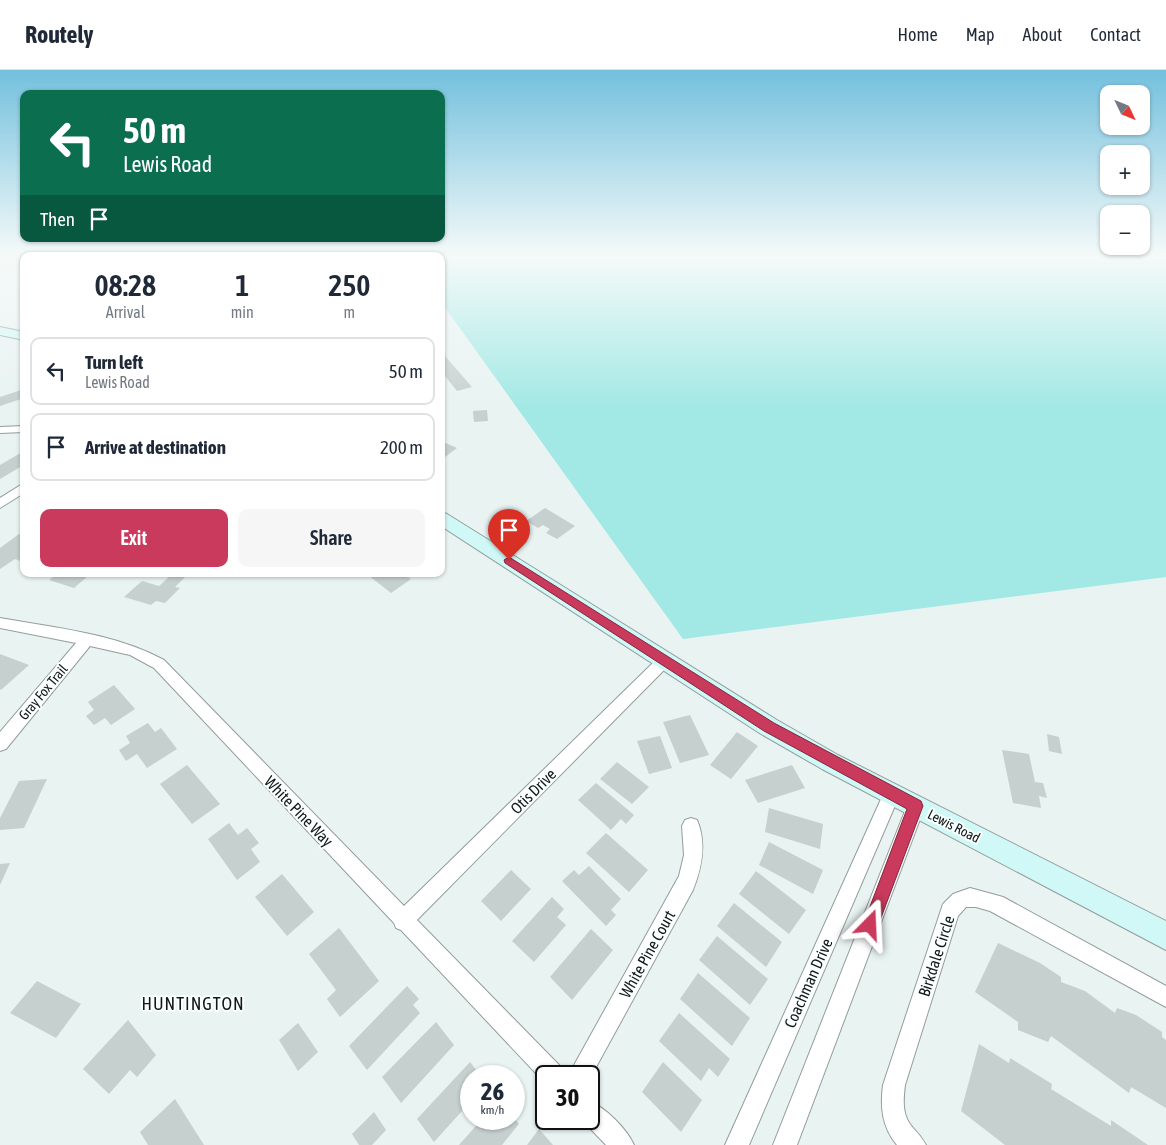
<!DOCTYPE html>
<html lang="en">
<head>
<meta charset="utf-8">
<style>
	:root { --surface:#fff; --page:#f6f6f7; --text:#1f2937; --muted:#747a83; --line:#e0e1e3; --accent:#ca3a5c }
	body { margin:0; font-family:"Asap Condensed",sans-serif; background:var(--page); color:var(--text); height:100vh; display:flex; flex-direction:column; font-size:19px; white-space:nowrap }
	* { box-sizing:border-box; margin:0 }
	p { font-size:16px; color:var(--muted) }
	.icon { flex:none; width:28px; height:28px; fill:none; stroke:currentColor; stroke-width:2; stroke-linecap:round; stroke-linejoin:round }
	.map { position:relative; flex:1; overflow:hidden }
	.drawer { position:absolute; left:20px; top:182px; width:425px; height:325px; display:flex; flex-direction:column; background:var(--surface); border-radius:10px; box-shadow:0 1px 4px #0004 }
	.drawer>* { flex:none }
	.hud { position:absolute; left:20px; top:20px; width:425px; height:152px; border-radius:10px; box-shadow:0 1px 4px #0004; background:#0b6e4f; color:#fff; overflow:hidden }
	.needle { width:32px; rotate:133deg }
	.fabs { position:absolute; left:1100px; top:15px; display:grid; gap:10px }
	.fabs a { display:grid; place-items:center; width:50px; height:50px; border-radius:10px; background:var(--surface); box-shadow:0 1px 4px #0004; font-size:25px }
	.speed { position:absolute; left:460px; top:995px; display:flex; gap:10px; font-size:25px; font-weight:700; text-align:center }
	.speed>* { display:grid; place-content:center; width:65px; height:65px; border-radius:50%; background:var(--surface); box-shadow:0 1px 4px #0004; line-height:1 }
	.speed small { font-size:12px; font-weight:400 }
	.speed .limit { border:2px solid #111; border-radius:8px; background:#fff; color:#111 }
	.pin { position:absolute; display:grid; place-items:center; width:42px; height:42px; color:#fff; margin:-51px -21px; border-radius:50% 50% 50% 0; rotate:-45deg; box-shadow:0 0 5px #0007 }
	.pin .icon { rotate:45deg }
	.me { position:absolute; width:55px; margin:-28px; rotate:21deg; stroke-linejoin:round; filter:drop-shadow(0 0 4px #0008) }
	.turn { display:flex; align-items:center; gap:18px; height:105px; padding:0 20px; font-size:22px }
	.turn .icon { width:65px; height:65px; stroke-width:2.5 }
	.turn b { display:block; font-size:35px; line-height:42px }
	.then { display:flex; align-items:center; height:48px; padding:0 20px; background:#0003; gap:10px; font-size:19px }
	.eta { display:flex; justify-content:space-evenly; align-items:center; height:85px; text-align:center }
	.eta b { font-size:30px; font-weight:600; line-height:35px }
	.action { display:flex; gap:10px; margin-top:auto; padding:10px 20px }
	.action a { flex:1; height:58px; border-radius:10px; background:var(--accent); color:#fff; font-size:20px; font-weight:600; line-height:58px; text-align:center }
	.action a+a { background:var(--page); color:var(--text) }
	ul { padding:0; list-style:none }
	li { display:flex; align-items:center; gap:15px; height:68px; margin:0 10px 8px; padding:0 10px; border:2px solid var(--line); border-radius:10px }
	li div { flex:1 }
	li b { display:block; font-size:19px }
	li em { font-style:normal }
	header { display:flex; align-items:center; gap:30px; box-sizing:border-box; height:70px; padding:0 25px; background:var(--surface); border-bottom:1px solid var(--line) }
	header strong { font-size:24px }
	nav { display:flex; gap:28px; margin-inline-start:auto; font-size:18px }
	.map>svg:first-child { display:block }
	.green { fill:#a2e8e4 }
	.building { fill:#c5d0cf }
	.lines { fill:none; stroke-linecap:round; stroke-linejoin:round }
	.street-casing { stroke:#939d9c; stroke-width:2 }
	.secondary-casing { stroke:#939d9c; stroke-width:2 }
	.street { fill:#fff; fill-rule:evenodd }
	.secondary { fill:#cff8f6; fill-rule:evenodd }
	.route { fill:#ca3a5c; stroke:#83263c }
	.labels { text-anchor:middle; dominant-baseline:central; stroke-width:4; stroke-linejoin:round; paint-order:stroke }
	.street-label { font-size:14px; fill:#131716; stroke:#faffff }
	.near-street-label { font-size:16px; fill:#131716; stroke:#faffff }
	.near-neighbourhood-label { font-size:18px; letter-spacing:1px; fill:#131716; stroke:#faffff }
</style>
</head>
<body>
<header>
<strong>Routely</strong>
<nav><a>Home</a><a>Map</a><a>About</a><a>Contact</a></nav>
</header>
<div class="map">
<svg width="1166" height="1075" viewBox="0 0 1166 1075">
	<rect width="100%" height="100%" fill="#e8f3f2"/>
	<!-- green -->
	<path class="green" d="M441,187h725v320l-483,62 -242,-337z"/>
	<!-- building -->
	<path class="building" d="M445,286l27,31 -15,4 -16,-20v-14z
		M24,319v9l-24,8v-9z
		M487,340l1,11 -14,1 -1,-11z
		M441,371l16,7 -16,12z
		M24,381v11l-5,2 3,2 -22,13v-14z
		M545,438l30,18 -18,13 -11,-6 4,-4 -7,-4 -5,3 -12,-7z
		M19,464l5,2v22l-4,3 -5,-2 -15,10v-21z
		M57,504h27l5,1 -15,13 -25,-8z
		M172,504h16l-13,13 5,1 -15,15 -9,-2 -5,4 -27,-8 18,-16 17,5z
		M370,504h34l7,5 -20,14 -23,-18z
		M0,584l29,11 -28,25 -1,-1z
		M114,615l21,24 -24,16 -6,-7 -11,7 -8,-9 8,-6 -6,-8z
		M690,645l19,40 -29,8 -17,-41z
		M148,653l7,9 6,-4 16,21 -30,19 -10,-14 -11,7 -7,-11 11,-7 -4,-7z
		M737,662l21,14 -27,33 -21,-14z
		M1047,664l12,3 3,17 -13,-3z
		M660,666l12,32 -23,6 -12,-33z
		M1002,680l27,4 6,28 8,1 4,15 -8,-2 2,12 -28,-5z
		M617,692l32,25 -17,17 -32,-25z
		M187,695l33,39 -28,20 -32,-40z
		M792,695l13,23 -47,15 -13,-23z
		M47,709l-23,49 -24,2v-12l19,-37z
		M596,713l38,32 -8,9 -5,-5 -10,11 -33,-30z
		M769,738l54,16 -3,25 -55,-17z
		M229,753l9,12 9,-7 12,15 -8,6 9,13 -23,18 -29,-41z
		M606,763l42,37 -19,22 -43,-39z
		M769,772l54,28 -10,24 -54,-29z
		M10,793l-10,22v-21z
		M589,796l32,33 -10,11 5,5 -10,11 -44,-45 12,-11 5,5z
		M511,800l20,19 -30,32 -20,-20z
		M756,801l50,39 -17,24 -50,-40z
		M282,804l32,38 -27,24 -32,-39z
		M552,827l12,12 -7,8 9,8 -32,37 -22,-21z
		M734,833l48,39 -16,25 -49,-41z
		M339,858l40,53 -39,36 -13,-18 9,-9 -27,-36z
		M591,859l22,21 -41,50 -22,-23z
		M717,866l51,43 -18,26 -51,-45z
		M998,873l42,20 21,14v5l24,9 30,22 2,-5 19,7 26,17v5l4,3v68l-35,-21 -2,6 -78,-57 -3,6 -30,-12v-8l-43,-30z
		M698,903l52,45 -18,28 -52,-47z
		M37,911l44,23 -25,34 -46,-25z
		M407,916l12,13 -6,6 7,8 -53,57 -18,-24z
		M679,943l51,46 -12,18 -9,-9 -8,13 -42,-40z
		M128,950l28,35 -19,22 -7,-7 -21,24 -26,-25z
		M436,952l18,23 -53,58 -19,-26z
		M298,953l20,29 -20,19 -19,-31z
		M979,974l30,19 1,-5 42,26 -1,5 60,37v-6l37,25h-143l-44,-34z
		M470,992l11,14h-10v25l-37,41 -17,-23z
		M663,992l39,38 -21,32 -39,-40z
		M175,1029l29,46h-56l-8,-13z
		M374,1042l12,18 -14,15h-13l-7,-11z
		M482,1049h33l4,5 -17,21h-43z
		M539,1059l14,16h-26z"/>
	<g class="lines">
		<!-- street casing -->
		<g class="street-casing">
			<path id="street" d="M24,356v6l-24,1v-6z
				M24,413v10l-24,15v-10z
				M0,548c55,10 114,15 164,42l240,246 255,-249h10l2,4 -2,4 -252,255 145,148 3,8h-19v8l-145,-154 -5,-2 -2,-5 -240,-255 -24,-13 -40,-9 -84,103 -6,2v-19l76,-89 -76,-15z
				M892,716l6,2 2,6 -151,351h-24l161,-357z
				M916,728l6,2 3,6 -128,339h-24l134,-339 3,-6z
				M691,748l6,2c10,23 5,47 -4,70l-104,190v-4h-21l111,-200 5,-21 -2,-29 3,-6z
				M970,818l33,9 163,89v21l-176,-96 -14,-4h-10l-8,9 -53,169c-2,16 -3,31 8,43 6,6 9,10 13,17h-29c-15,-18 -17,-38 -14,-60l60,-181 10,-10z
				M589,1031c16,6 38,28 45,44h-28l-25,-26h8z"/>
		</g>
		<!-- secondary casing -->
		<g class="secondary-casing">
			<path id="secondary" d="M0,257l24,5v8l-24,-5z
				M441,442l6,2 330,206 61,35 328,166v29l-344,-181 -61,-35 -320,-208z"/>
		</g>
		<!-- street -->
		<use href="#street" class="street"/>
		<!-- secondary -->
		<use href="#secondary" class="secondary"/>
	</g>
	<!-- sky -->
	<linearGradient id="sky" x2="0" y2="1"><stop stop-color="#73c0dd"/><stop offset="0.55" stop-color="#f5faf9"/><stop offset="1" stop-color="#f5faf9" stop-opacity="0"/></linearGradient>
	<rect width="1166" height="338" fill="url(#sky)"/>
	<!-- route -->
	<path class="route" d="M509,487l265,166 147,78 2,5 -47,125 -6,2 -5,-2 -2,-6 44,-116 -143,-78 -259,-168 -1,-3z"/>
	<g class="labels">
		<!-- street labels -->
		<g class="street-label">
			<text transform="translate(43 622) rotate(-50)">Gray Fox Trail</text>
			<text transform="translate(954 756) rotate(27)">Lewis Road</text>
		</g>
		<!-- near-street labels -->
		<g class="near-street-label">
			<text transform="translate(533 721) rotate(-45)">Otis Drive</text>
			<text transform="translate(299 741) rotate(46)">White Pine Way</text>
			<text transform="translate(647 884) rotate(-61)">White Pine Court</text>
			<text transform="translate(936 886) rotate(-72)">Birkdale Circle</text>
			<text transform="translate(808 913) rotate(-66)">Coachman Drive</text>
		</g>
		<!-- near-neighbourhood labels -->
		<g class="near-neighbourhood-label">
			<text x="193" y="933">HUNTINGTON</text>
		</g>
	</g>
</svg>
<div class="fabs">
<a><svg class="needle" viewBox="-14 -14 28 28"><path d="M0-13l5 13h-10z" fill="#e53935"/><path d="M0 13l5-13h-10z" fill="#747a83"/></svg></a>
<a>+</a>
<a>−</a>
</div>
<div class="speed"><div>26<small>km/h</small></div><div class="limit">30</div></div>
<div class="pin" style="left:509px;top:490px;background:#d93025"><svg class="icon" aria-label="arrive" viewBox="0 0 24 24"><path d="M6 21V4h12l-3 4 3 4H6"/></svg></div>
<svg class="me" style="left:870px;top:855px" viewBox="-20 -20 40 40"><path d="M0-17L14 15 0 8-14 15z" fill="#ca3a5c" stroke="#fff" stroke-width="4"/></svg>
<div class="hud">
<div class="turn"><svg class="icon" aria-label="left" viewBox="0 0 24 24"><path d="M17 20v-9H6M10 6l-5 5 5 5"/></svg><div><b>50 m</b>Lewis Road</div></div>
<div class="then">Then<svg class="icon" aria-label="arrive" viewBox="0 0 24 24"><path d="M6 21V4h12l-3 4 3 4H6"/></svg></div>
</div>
<section class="drawer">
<div class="eta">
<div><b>08:28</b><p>Arrival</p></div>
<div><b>1</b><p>min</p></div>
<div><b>250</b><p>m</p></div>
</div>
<ul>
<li><svg class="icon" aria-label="left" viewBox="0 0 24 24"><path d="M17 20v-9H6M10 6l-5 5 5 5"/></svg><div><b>Turn left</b><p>Lewis Road</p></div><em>50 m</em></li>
<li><svg class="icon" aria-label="arrive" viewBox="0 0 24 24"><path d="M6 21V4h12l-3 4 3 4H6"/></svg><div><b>Arrive at destination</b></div><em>200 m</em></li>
</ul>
<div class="action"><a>Exit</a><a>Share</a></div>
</section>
</div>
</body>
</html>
